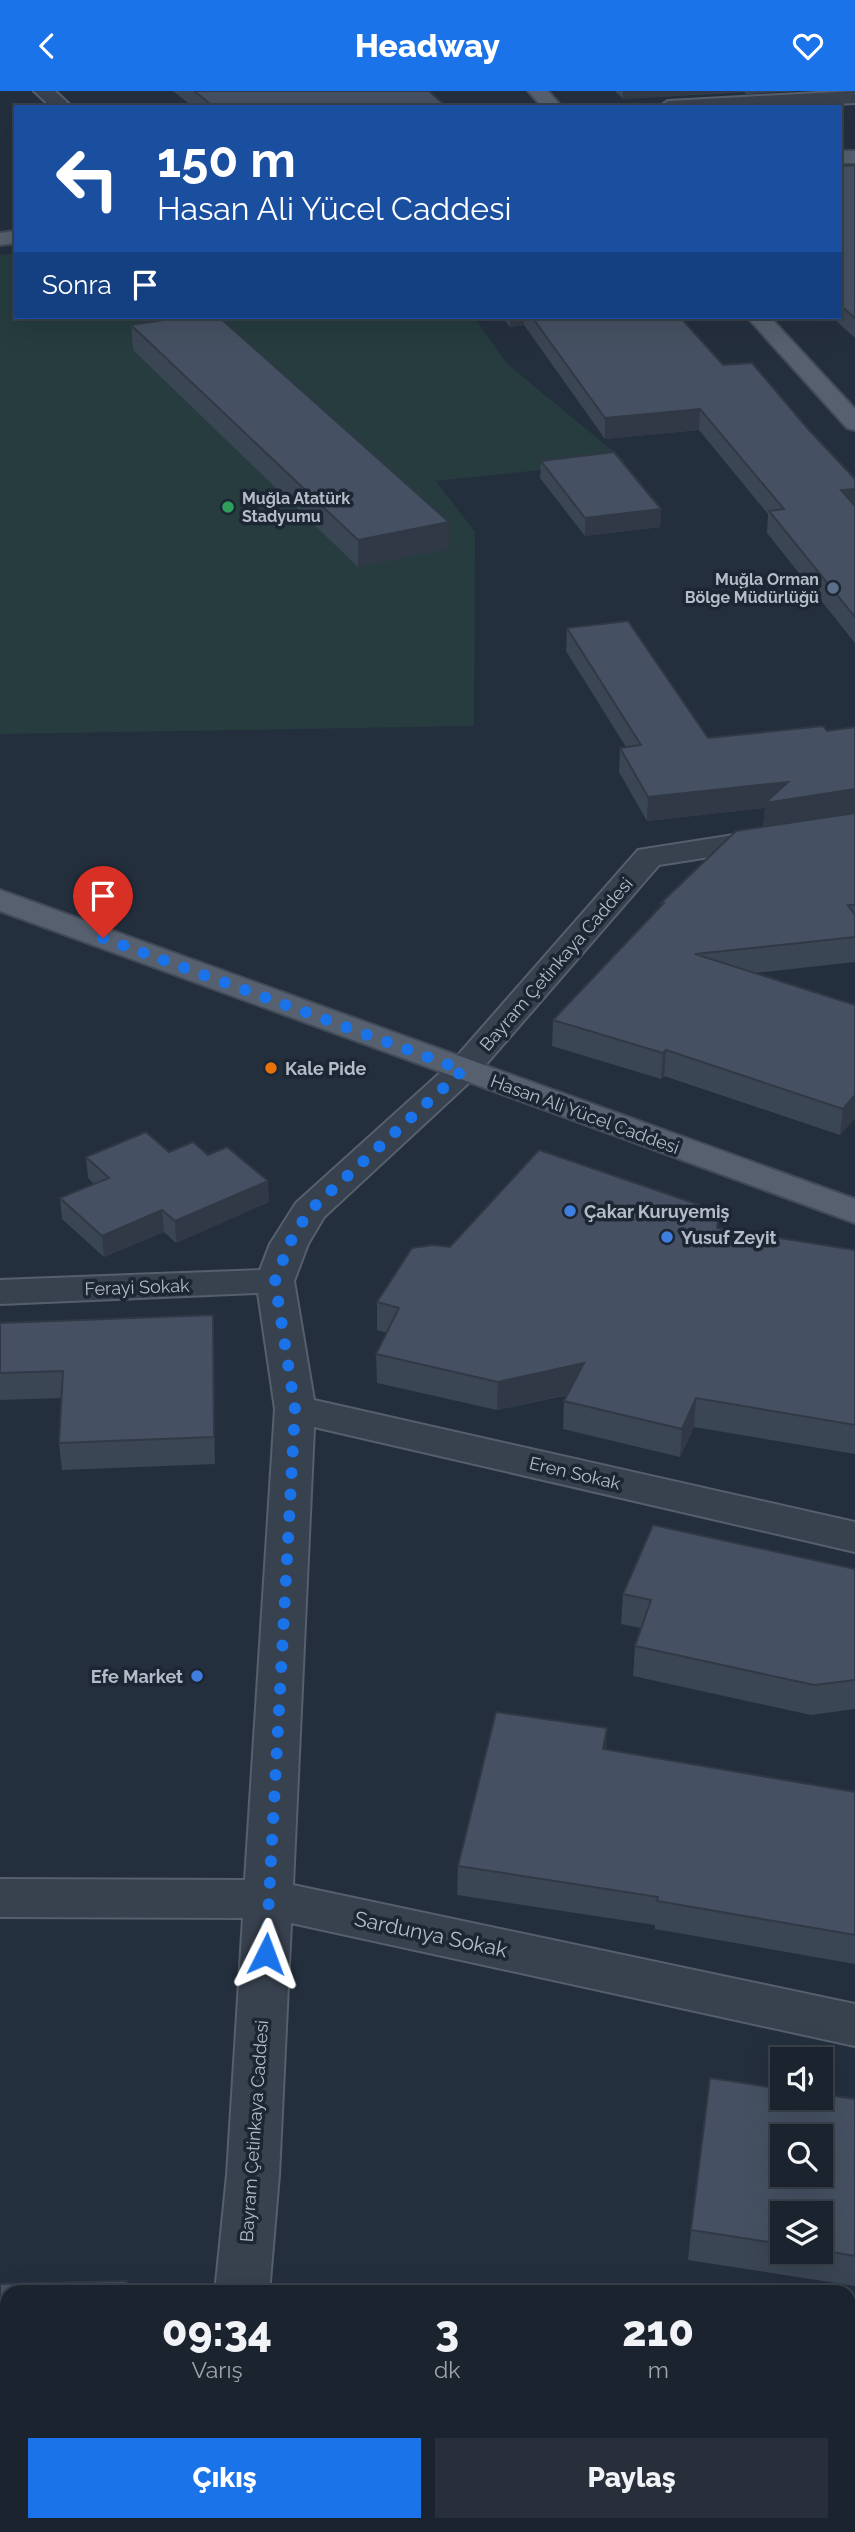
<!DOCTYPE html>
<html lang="tr">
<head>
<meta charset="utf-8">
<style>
	:root { --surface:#1b232e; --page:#282f3a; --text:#f1f3f6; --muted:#a0a4aa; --line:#39404a; --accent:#1a73e8 }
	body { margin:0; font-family:Raleway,sans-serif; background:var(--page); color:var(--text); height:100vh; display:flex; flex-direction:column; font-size:26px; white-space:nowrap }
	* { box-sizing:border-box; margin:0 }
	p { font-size:23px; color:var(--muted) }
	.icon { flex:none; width:38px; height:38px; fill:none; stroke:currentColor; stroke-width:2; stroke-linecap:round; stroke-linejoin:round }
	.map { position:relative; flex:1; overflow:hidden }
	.sheet { position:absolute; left:0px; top:2194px; width:856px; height:247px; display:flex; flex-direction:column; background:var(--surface); border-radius:21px 21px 0 0; box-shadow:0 7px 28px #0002,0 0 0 2px var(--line) }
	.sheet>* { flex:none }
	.banner { position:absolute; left:14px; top:14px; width:828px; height:214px; border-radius:0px; box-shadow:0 7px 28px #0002,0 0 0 2px var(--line); background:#1a4fa0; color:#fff; overflow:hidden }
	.fabs { position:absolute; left:770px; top:1956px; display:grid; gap:14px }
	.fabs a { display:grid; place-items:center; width:63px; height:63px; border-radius:0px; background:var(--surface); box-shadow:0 7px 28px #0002,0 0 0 2px var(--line); font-size:35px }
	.pin { position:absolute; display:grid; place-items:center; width:60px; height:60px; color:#fff; margin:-72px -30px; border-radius:50% 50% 50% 0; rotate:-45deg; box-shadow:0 0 7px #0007 }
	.pin .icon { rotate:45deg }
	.me { position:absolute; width:77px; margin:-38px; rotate:3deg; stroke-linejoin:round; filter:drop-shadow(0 0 5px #0008) }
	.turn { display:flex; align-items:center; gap:24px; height:147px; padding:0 28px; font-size:32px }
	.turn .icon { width:91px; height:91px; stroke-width:2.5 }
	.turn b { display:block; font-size:49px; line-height:60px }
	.then { display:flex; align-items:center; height:66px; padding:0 28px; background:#0003; gap:14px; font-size:26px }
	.eta { display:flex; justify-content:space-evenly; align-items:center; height:119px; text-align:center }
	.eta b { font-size:42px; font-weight:800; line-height:49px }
	.action { display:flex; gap:14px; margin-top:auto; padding:14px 28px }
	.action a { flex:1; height:80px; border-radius:0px; background:var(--accent); color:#fff; font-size:28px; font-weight:800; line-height:80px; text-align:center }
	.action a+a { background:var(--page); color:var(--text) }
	header { display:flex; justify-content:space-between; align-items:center; height:91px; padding:0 28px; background:var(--accent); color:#fff; font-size:32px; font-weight:800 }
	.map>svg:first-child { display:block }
	.green { fill:#263c3f }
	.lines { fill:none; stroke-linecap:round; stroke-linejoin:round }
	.minor-casing { stroke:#565f6c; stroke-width:4 }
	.major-casing { stroke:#414a57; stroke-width:4 }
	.minor { fill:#38414e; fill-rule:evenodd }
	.major { fill:#56606e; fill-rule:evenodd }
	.wall { fill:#3b4654; fill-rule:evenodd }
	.shaded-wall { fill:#303945 }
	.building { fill:#455162; stroke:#303945; stroke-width:2; fill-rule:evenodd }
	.route { stroke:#1a73e8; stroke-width:12; stroke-dasharray:0 21.6 }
	.leisure-dot { fill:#2e9e5b; stroke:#1d2633; stroke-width:2.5 }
	.service-dot { fill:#5c6f8a; stroke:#1d2633; stroke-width:2.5 }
	.food-dot { fill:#e8710a; stroke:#1d2633; stroke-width:2.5 }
	.shop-dot { fill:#3f7fe0; stroke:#1d2633; stroke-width:2.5 }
	.labels { text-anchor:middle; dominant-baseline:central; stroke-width:7; stroke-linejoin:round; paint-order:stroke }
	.far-poi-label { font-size:16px; font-weight:bold; fill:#b4bcc9; stroke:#1d2633; text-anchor:start }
	.street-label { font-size:18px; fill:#b4bcc9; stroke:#1d2633 }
	.poi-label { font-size:18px; font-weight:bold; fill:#b4bcc9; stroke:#1d2633; text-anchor:start }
	.near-street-label { font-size:21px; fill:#b4bcc9; stroke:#1d2633 }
</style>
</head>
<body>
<header><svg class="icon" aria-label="back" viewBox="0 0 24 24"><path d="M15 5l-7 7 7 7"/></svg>Headway<svg class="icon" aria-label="heart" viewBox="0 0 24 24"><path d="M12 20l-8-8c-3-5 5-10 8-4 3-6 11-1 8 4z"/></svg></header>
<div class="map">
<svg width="855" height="2441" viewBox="0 0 855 2441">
	<rect width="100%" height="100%" fill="#242f3e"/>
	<!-- green -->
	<path class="green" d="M16,162v64h458l33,47 118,97 -189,20 39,51 -1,194 -474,8v-479z"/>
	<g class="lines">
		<!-- minor casing -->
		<g class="minor-casing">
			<path id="minor" d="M34,0h21l17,16h-21z
				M855,0v12l-77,4h-119l9,-6z
				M855,725v18l-196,31 -184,212 -151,140 -16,27 -14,37 20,119 541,122v30l-541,-125 -21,458 562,119v42l-564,-123 -12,252 -10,118h-54l12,-118 16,-257 -243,-1v-38l245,1 30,-471 -17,-116 -258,11v-24l260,-10 10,-26 26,-41 155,-140 187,-213z
				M191,2434h58v7h-58z"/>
		</g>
		<!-- major casing -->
		<g class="major-casing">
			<path id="major" d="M528,0h20l14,16h-20z
				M840,60h15v12h-15z
				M16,140v12l-16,2v-12z
				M747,226h23l85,92v21l-8,-2z
				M0,799l855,309v24l-855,-312z"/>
		</g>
		<!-- minor -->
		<use href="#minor" class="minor"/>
		<!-- major -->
		<use href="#major" class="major"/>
	</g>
	<!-- wall -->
	<path class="wall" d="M173,0h256l18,16h-254z
		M615,0h183l-52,3 -2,-2 -121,7z
		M855,74v173l-23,-21h8v-151z
		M502,226h178l43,48 85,64 47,50v164l-88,-110 1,-19 -69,-84 -94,9 -81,-114 -14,2z
		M131,234l318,224 -91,18 -225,-217z
		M541,370l120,48 -1,18 -75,9 -45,-58z
		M567,537l141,110 119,-7 28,-4v235l-101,11 101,32v113l-15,17 -176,-59 -3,3 -109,-33 1,-26 108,-113v-4l102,-76 2,-19 -118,13 -28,-49 1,-24 6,-1 -60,-96z
		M169,1061l39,3 61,47 -93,41 -12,-11 -60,25 -42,-38 -2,-21 34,-14 -6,-6 -2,-21z
		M718,1138l137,21v204l-161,-27 -14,30 -117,-28 1,-28 4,-6 -71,15 -120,-27 -1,-29 11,-21 -10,-3v-28l73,-55z
		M0,1232l214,19 1,122 -153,6 -3,-27 2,-45 -61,2z
		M855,1478v140l-44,6 -178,-39 2,-30 6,-18 -20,-4 2,-30z
		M606,1658l249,43v172l-200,-35v-4l-198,-30 1,-29z
		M855,2008v187l-167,-26 3,-30zM782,2123h39v38h-39z"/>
	<!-- shaded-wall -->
	<path class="shaded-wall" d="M623,0h121l-121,8z
		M240,226h25l-25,3z
		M510,226h14v8l-14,2z
		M700,318l-1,21 -94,9v-21z
		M855,398v21l-14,-20z
		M661,418l-1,18 -75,9v-18z
		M449,431v27l-91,18v-27z
		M788,691l67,7v24l-92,15 2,-20 -118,13 1,-24z
		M666,959l-2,26 -3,3 2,-26z
		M855,1004v23l-15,17 3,-26z
		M268,1090l1,21 -93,41 -1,-22z
		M162,1119l2,22 -60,25 -2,-21z
		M213,1224l1,27 1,122 -1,-27z
		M584,1272l-1,28 -86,19 1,-28z
		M696,1307l-2,29 -14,30 2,-28z
		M607,1637l-1,28 -3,-7z
		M110,2434h6l-1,7h-6z"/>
	<!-- building -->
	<path class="building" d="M194,0h235l18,16h-233z
		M855,74v153l-15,-13v-139z
		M183,226h36l230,205 -91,18 -227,-215z
		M532,226h148l43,48 29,-2 56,66 47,50v10l-14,1 14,16v111l-86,-106 15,-2 -84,-100 -95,9z
		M614,361l47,57 -76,9 -44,-57z
		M628,530l80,117 115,-12 4,5 28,-4v62l-90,14 23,-21 -140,15 -28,-49 21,-3 -74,-117z
		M855,722v92h-7l7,10v22l-160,17 160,51v90l-12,14 -177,-59 -3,3 -110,-33 111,-117h-3l75,-72z
		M146,1041l23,20 24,-10 15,13 19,-8 41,34 -93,40 -13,-11 -60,26 -42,-38 49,-20 -23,-21z
		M539,1059l181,62 -3,16 138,22v175l-159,-27 -14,31 -118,-28 20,-38 -86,19 -122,-28 23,-46 -22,-6 35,-54 21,-3 17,2z
		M213,1224l1,122 -155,6 4,-72 -63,2v-50z
		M653,1434l202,44v111l-41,5 -179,-39 16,-46 -28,-6z
		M496,1621l111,16 -4,21 252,43v143l-198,-34 1,-4 -200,-31z
		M710,1987l72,11v9h39v-4l34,5v157l-34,-6v-36h-39v30l-91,-14zM782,2046h39v38h-39z
		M127,2190l-1,12h-119v232h103l-1,7h-109v-248z
		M396,2434h323l1,7h-324z"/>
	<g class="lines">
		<!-- route -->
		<path class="route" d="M103,847l360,132 -154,141 -20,33 -14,37 20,128 -29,545"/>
	</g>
	<!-- markers -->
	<circle class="leisure-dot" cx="228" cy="416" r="7"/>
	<circle class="service-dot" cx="833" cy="497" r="7"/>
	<circle class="food-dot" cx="271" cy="977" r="7"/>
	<g class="shop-dot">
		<circle cx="570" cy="1120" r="7"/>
		<circle cx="667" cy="1146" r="7"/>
		<circle cx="197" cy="1585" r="7"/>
	</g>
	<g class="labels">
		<!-- far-poi labels -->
		<g class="far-poi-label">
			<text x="242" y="407">Muğla Atatürk<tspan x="242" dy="18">Stadyumu</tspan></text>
			<text x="819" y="488" text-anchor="end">Muğla Orman<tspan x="819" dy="18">Bölge Müdürlüğü</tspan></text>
		</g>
		<!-- street labels -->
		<g class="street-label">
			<text transform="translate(556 873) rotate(-49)">Bayram Çetinkaya Caddesi</text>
			<text transform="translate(585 1023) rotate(20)">Hasan Ali Yücel Caddesi</text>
			<text transform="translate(137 1196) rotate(-2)">Ferayi Sokak</text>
			<text transform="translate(575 1382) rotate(13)">Eren Sokak</text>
			<text transform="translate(254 2040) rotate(-86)">Bayram Çetinkaya Caddesi</text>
		</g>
		<!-- poi labels -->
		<g class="poi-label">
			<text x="285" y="977">Kale Pide</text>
			<text x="584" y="1120">Çakar Kuruyemiş</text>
			<text x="681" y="1146">Yusuf Zeyit</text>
			<text x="183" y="1585" text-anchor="end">Efe Market</text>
		</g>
		<!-- near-street labels -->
		<g class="near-street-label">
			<text transform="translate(431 1843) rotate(12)">Sardunya Sokak</text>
		</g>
	</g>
</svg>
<div class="fabs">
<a><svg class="icon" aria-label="sound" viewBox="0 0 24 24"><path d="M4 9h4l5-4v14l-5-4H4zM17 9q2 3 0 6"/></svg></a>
<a><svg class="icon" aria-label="search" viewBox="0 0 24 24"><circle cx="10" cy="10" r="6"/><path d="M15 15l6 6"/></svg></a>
<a><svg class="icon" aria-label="layers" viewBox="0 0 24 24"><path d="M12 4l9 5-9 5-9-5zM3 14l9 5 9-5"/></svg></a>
</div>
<div class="pin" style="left:103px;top:847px;background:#d93025"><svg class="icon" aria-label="arrive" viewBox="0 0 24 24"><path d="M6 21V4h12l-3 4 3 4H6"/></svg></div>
<svg class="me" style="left:266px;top:1863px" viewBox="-20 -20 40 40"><path d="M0-17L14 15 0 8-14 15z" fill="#1a73e8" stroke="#fff" stroke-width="4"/></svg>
<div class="banner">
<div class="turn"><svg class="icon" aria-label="left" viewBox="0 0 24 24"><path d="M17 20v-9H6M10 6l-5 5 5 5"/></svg><div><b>150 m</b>Hasan Ali Yücel Caddesi</div></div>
<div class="then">Sonra<svg class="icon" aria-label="arrive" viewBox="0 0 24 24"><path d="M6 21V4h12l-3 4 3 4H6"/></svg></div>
</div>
<section class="sheet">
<div class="eta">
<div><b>09:34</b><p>Varış</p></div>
<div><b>3</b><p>dk</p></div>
<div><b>210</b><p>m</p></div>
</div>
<div class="action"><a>Çıkış</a><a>Paylaş</a></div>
</section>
</div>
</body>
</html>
